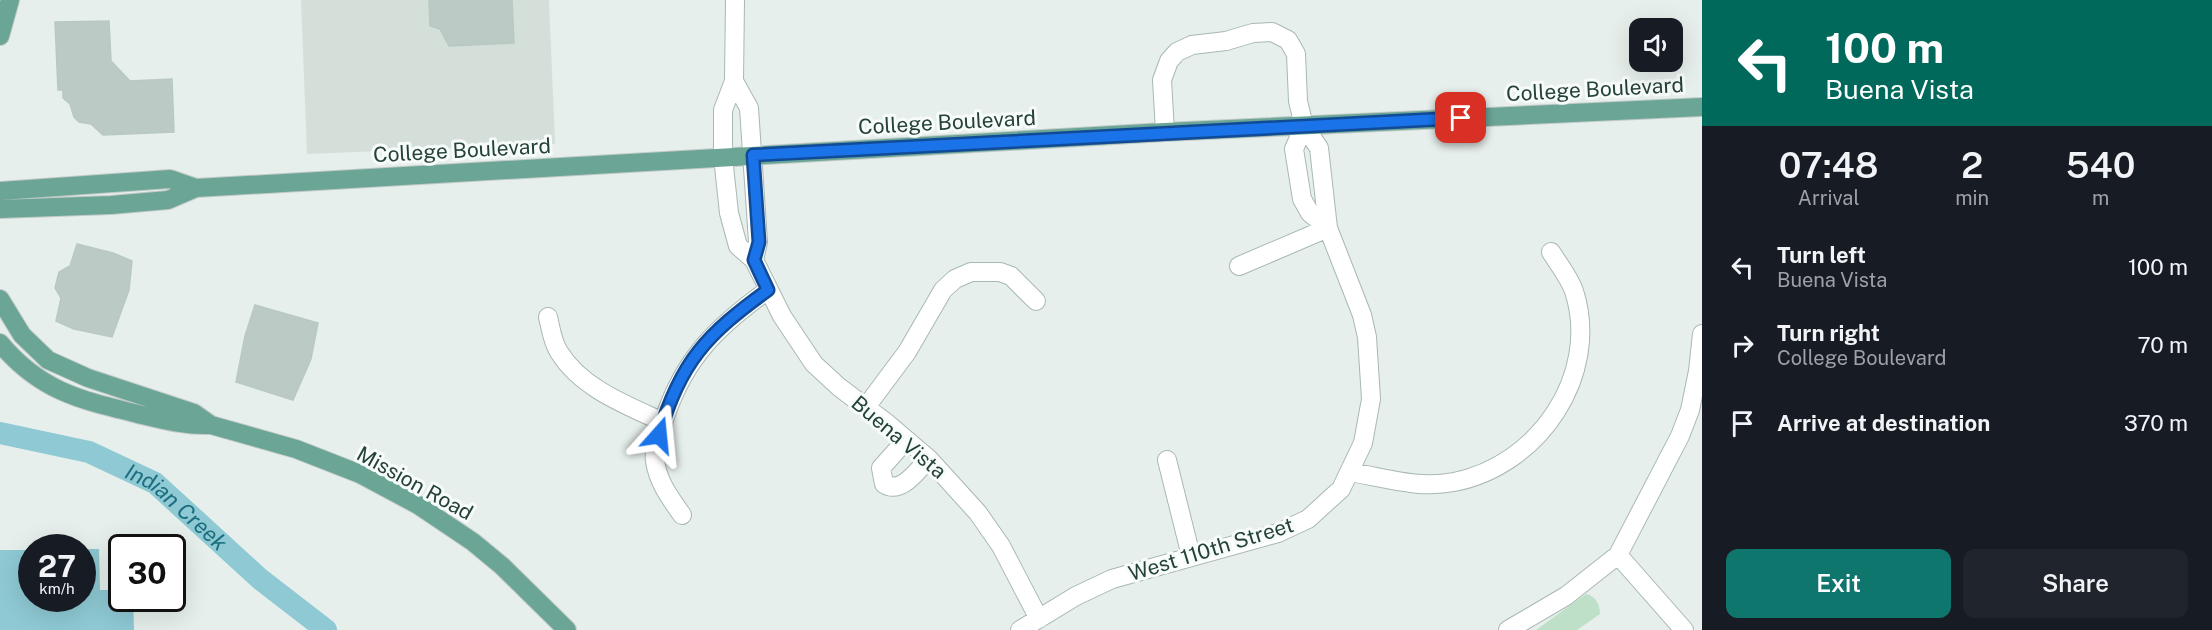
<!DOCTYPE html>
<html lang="en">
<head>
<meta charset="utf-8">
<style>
	:root { --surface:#171b24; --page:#20242c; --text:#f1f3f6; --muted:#9ea1a6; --accent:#0f766e }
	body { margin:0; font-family:"Public Sans",sans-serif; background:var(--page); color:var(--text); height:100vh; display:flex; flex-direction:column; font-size:22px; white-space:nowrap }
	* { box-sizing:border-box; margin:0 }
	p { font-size:20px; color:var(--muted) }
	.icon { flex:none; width:33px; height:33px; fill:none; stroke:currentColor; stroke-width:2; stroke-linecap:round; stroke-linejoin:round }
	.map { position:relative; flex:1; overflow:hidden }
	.sheet { display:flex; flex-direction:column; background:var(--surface); width:510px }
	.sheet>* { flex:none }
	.guide { background:#00695c; color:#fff; overflow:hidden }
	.buttons { position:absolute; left:1629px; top:18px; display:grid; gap:12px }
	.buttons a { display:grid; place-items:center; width:54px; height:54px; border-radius:12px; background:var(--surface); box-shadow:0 6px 24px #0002; font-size:30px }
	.speed { position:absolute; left:18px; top:534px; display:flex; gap:12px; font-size:30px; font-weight:700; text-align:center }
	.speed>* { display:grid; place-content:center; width:78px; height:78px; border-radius:50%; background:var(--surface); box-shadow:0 6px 24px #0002; line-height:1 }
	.speed small { font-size:15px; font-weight:400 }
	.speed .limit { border:3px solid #111; border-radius:9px; background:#fff; color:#111 }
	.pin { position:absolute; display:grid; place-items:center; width:51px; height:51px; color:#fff; margin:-26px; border-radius:12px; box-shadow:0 3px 9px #0006 }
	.me { position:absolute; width:66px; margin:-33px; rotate:18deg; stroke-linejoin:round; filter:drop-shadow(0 0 4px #0008) }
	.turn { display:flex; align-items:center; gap:21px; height:126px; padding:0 24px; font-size:27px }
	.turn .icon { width:78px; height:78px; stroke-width:2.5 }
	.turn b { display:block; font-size:42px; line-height:51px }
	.eta { display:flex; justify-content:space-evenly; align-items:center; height:102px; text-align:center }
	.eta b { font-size:36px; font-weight:600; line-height:42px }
	.primary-button { display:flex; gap:12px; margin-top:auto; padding:12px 24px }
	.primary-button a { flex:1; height:69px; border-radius:12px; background:var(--accent); color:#fff; font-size:24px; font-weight:600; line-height:69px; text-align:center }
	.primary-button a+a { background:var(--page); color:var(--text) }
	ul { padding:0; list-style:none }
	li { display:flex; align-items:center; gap:18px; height:78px; padding:0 24px }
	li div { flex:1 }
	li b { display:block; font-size:22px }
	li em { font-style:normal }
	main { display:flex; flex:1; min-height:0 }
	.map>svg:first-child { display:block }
	.built { fill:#d4dfda }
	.green { fill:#bfe0c8 }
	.water { fill:#8ec9d4 }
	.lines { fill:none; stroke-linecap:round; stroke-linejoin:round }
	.river { stroke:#8ec9d4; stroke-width:22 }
	.building { fill:#bbcac4; stroke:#b8c9c2; stroke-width:1.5 }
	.minor-casing { stroke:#a8b8b2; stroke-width:20 }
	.major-casing { stroke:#c2cac8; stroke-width:20 }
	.minor { stroke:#fff; stroke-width:18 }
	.major { stroke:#6aa596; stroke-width:18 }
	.route-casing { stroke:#114b97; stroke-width:15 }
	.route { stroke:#1a73e8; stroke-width:10 }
	.labels { text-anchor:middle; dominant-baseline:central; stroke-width:6; stroke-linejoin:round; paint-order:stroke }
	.street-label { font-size:21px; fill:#24423a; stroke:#f7fbf9 }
	.water-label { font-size:22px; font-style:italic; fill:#1c6f80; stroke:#f7fbf9 }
</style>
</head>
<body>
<main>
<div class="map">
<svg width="1702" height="630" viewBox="0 0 1702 630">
	<rect width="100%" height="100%" fill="#e6efeb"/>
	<!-- built -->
	<path class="built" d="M301,0h248l6,144 -248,10z"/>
	<!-- green -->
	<path class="green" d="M1586,594c10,2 14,11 14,20l-23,16h-41z"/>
	<!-- water -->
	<path class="water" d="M83,549h16l1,41h21l1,8 11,1 1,31h-134v-80h31l1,48h50z"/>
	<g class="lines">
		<!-- river -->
		<path class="river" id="s1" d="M0,433l89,19 66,31 105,96 66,51"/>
	</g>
	<!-- building -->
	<path class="building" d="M429,0h83l2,43 -65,3 -9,-17 -10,-3z
		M109,21l2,40 19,20 42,-2 2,53 -71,3 -12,-11 -12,-2 -5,-5 -4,-13 -7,-6v-8h-5l-3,-68z
		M77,244l36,9 19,8 -3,29 -17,47 -38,-8 -18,-8 5,-23 -6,-10 4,-16 11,-6z
		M255,305l63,18 -7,36 -18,41 -57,-18 9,-46z"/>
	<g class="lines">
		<!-- minor casing -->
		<g class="minor-casing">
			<path id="minor" d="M735,0l-1,81 -11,29v47l6,56 9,33 16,14 28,56 32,48 25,23 49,37 41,35 49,54 23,33 38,73
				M734,81l15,27 9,134 -4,18
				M1304,126l-10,23 8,50 8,14 18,15
				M1239,266l89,-38
				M548,317c3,12 4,24 11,35 22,36 67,53 104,70
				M866,407l41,-55 36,-62 12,-11 16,-7h29l11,4 25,25
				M906,440l-25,28 3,16c18,11 33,-14 45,-25
				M1167,460l24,96
				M1350,472c36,6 68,17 104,10 84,-16 147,-107 120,-191 -5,-14 -15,-26 -23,-39
				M682,515c-12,-17 -24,-33 -27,-54 -2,-15 5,-30 10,-44 20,-60 53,-91 103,-127
				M1618,555l66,75
				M1020,630l56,-34 36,-17 166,-46 30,-14 33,-30 22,-46 8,-44 -4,-62 -5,-22 -34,-87 -9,-80 -15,-22 -6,-25 -2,-47 -8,-14 -16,-8 -19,1 -27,8 -34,4 -15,7 -8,9 -7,19 3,52
				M1508,630l58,-34 52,-41 62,-119 10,-26 8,-39 4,-37"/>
		</g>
		<!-- major casing -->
		<g class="major-casing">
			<path id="major" d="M0,36l10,-36
				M0,191l170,-12 26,9 969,-56 537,-25
				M0,209l111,-4 57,-5 28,-12
				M0,299l22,36 26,25 40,18 106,35 17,12 85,24 64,25 58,31 55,37 29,24 65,64
				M0,343c40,48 80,57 138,71 25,6 47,12 73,11"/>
		</g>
		<!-- minor -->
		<use href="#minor" class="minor"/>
		<!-- major -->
		<use href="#major" class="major"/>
	</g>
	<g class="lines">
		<!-- route casing -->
		<g class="route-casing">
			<path id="route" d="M659,435c21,-73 48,-101 109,-145l-14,-30 5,-18 -6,-87 708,-37"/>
		</g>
		<!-- route -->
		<use href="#route" class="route"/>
	</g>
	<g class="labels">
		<!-- street labels -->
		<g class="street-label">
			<text transform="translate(1595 89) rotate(-3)">College Boulevard</text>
			<text transform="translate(947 122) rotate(-3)">College Boulevard</text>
			<text transform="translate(462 150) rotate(-3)">College Boulevard</text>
			<text transform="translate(899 437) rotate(40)">Buena Vista</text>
			<text transform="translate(415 483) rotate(29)">Mission Road</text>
			<text transform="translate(1211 549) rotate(-17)">West 110th Street</text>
		</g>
		<!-- water labels -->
		<g class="water-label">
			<text stroke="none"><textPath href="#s1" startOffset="195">Indian Creek</textPath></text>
		</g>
	</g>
</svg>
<div class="buttons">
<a><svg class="icon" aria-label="sound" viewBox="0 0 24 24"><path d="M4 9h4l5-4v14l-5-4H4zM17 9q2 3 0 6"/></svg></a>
</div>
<div class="speed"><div>27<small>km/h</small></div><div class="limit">30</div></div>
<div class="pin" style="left:1461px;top:118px;background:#d93025"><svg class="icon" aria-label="arrive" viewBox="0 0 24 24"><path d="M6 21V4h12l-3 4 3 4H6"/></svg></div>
<svg class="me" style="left:659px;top:435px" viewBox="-20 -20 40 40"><path d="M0-17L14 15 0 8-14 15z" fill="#1a73e8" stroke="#fff" stroke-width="4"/></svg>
</div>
<section class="sheet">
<div class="guide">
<div class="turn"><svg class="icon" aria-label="left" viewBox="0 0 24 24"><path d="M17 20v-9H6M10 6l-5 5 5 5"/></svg><div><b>100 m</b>Buena Vista</div></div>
</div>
<div class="eta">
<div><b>07:48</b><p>Arrival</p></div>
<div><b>2</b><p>min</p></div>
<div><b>540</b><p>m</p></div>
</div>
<ul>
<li><svg class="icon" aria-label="left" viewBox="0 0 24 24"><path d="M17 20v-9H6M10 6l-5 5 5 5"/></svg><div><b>Turn left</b><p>Buena Vista</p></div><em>100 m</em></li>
<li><svg class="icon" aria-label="right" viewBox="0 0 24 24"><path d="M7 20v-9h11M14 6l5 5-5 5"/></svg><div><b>Turn right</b><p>College Boulevard</p></div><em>70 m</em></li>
<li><svg class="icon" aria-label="arrive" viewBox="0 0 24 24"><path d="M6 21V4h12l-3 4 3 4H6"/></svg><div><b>Arrive at destination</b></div><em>370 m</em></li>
</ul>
<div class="primary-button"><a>Exit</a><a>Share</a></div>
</section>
</main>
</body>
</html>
